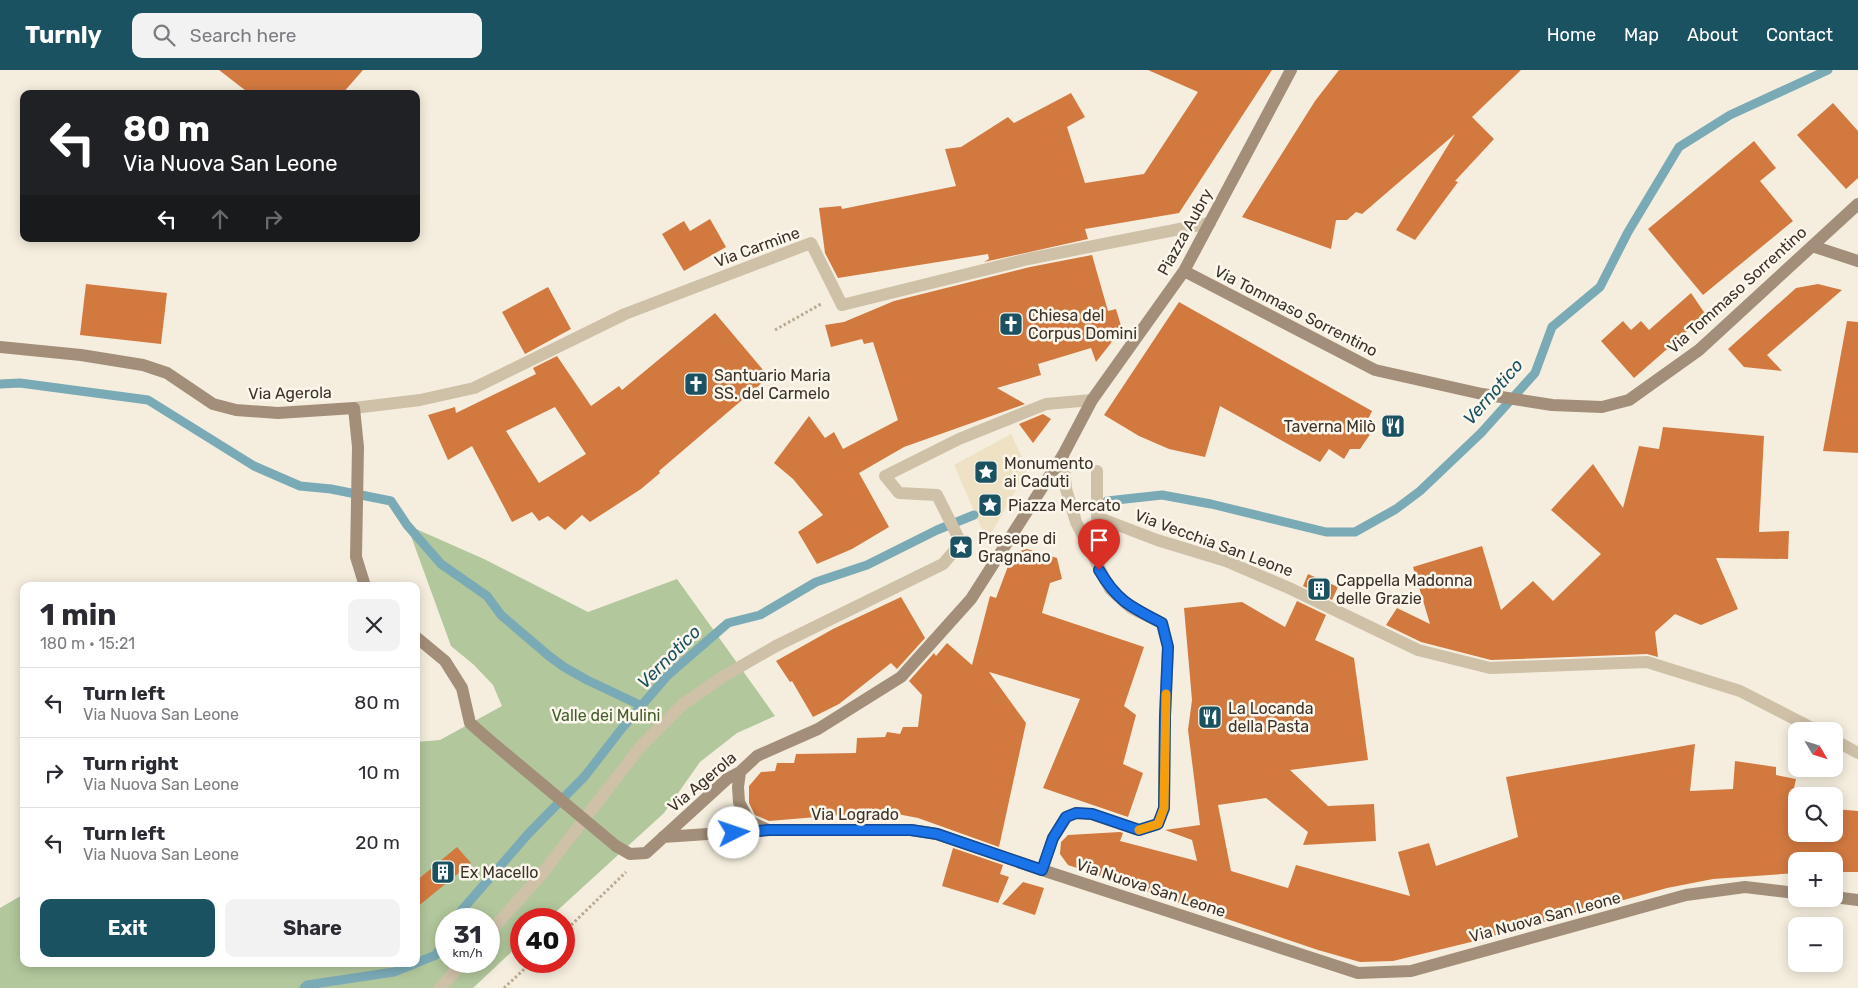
<!DOCTYPE html>
<html lang="en">
<head>
<meta charset="utf-8">
<style>
	:root { --surface:#fff; --page:#f2f2f3; --text:#2b2b33; --muted:#7c7c81; --line:#e1e1e2; --accent:#1a5262 }
	body { margin:0; font-family:Rubik,sans-serif; background:var(--page); color:var(--text); height:100vh; display:flex; flex-direction:column; font-size:19px; white-space:nowrap }
	* { box-sizing:border-box; margin:0 }
	p { font-size:16px; color:var(--muted) }
	.icon { flex:none; width:28px; height:28px; fill:none; stroke:currentColor; stroke-width:2; stroke-linecap:round; stroke-linejoin:round }
	.map { position:relative; flex:1; overflow:hidden }
	.details { position:absolute; left:20px; top:512px; width:400px; height:385px; display:flex; flex-direction:column; background:var(--surface); border-radius:10px; box-shadow:0 2px 12px #0003 }
	.details>* { flex:none }
	.hud { position:absolute; left:20px; top:20px; width:400px; height:152px; border-radius:10px; box-shadow:0 2px 12px #0003; background:#202124; color:#fff; overflow:hidden }
	.needle { width:32px; rotate:128deg }
	.controls { position:absolute; left:1788px; top:652px; display:grid; gap:10px }
	.controls a { display:grid; place-items:center; width:55px; height:55px; border-radius:10px; background:var(--surface); box-shadow:0 2px 12px #0003; font-size:25px }
	.speed { position:absolute; left:435px; top:838px; display:flex; gap:10px; font-size:25px; font-weight:700; text-align:center }
	.speed>* { display:grid; place-content:center; width:65px; height:65px; border-radius:50%; background:var(--surface); box-shadow:0 2px 12px #0003; line-height:1 }
	.speed small { font-size:12px; font-weight:400 }
	.speed .limit { border:8px solid #d22; background:#fff; color:#111 }
	.pin { position:absolute; display:grid; place-items:center; width:42px; height:42px; color:#fff; margin:-51px -21px; border-radius:50% 50% 50% 0; rotate:-45deg; box-shadow:0 0 5px #0007 }
	.pin .icon { rotate:45deg }
	.me { position:absolute; width:55px; margin:-28px; rotate:86deg; stroke-linejoin:round; filter:drop-shadow(0 0 4px #0008) }
	.turn { display:flex; align-items:center; gap:18px; height:105px; padding:0 20px; font-size:22px }
	.turn .icon { width:65px; height:65px; stroke-width:2.5 }
	.turn b { display:block; font-size:35px; line-height:42px }
	.lanes { display:flex; align-items:center; height:48px; padding:0 20px; background:#0003; justify-content:center; gap:25px; direction:ltr }
	.lanes .off { opacity:.35 }
	.round { display:grid; place-items:center; flex:none; width:52px; height:52px; border-radius:10px; background:var(--page) }
	.overview { display:flex; align-items:center; justify-content:space-between; height:85px; padding:0 20px }
	h1 { font-size:30px; font-weight:700; line-height:38px }
	.primary-button { display:flex; gap:10px; margin-top:auto; padding:10px 20px }
	.primary-button a { flex:1; height:58px; border-radius:10px; background:var(--accent); color:#fff; font-size:20px; font-weight:700; line-height:58px; text-align:center }
	.primary-button a+a { background:var(--page); color:var(--text) }
	ul { padding:0; list-style:none }
	li { display:flex; align-items:center; gap:15px; height:70px; padding:0 20px; border-top:1px solid var(--line) }
	li div { flex:1 }
	li b { display:block; font-size:19px }
	li em { font-style:normal }
	header { display:flex; align-items:center; gap:30px; box-sizing:border-box; height:70px; padding:0 25px; background:var(--accent); color:#fff }
	header strong { font-size:24px }
	nav { display:flex; gap:28px; margin-inline-start:auto; font-size:18px }
	.search { width:350px; height:45px; background:var(--page); display:flex; align-items:center; gap:12px; box-sizing:border-box; padding:0 18px; border-radius:10px; color:var(--muted); font-size:19px }
	.map>svg:first-child { display:block }
	.green { fill:#b2c79c; fill-rule:evenodd }
	.plaza { fill:#efe2c4 }
	.lines { fill:none; stroke-linecap:round; stroke-linejoin:round }
	.stream { stroke:#7aaab6; stroke-width:9 }
	.building { fill:#d27940; fill-rule:evenodd }
	.path { stroke:#bbaa92; stroke-width:3; stroke-dasharray:2.5 2.5; stroke-linecap:butt }
	.lane { stroke:#cfc0a8; stroke-width:12 }
	.street { stroke:#cfc0a8; stroke-width:12 }
	.secondary { stroke:#a38f79; stroke-width:12 }
	.secondary-bridge { stroke:#a38f79; stroke-width:12 }
	.route-casing { stroke:#114b97; stroke-width:12 }
	.route { stroke:#1a73e8; stroke-width:9 }
	.slow { stroke:#f59e0b; stroke-width:9 }
	.labels { text-anchor:middle; dominant-baseline:central; stroke-width:5; stroke-linejoin:round; paint-order:stroke }
	.street-label { font-size:16px; fill:#3c3229; stroke:#fcf7ec }
	.poi-label { font-size:16px; fill:#3c3229; stroke:#fcf7ec; text-anchor:start }
	.park-label { font-size:16px; fill:#435d2a; stroke:#fcf7ec }
	.water-label { font-size:18px; font-style:italic; fill:#1a5262; stroke:#fcf7ec }
</style>
</head>
<body>
<header>
<strong>Turnly</strong>
<div class="search"><svg class="icon" aria-label="search" viewBox="0 0 24 24"><circle cx="10" cy="10" r="6"/><path d="M15 15l6 6"/></svg>Search here</div>
<nav><a>Home</a><a>Map</a><a>About</a><a>Contact</a></nav>
</header>
<div class="map">
<svg width="1858" height="918" viewBox="0 0 1858 918">
	<rect width="100%" height="100%" fill="#f5eede"/>
	<!-- green -->
	<path class="green" d="M407,455l77,34 104,53 89,-33 98,137 -38,17 -37,29 -36,51 -116,106h-27v24l-48,45h-473v-80l24,-14v70h392v-222l24,-2 62,-34 -9,-21 -19,-20 -23,-19zM446,849h43v42h-43z"/>
	<!-- plaza -->
	<path class="plaza" d="M1011,364l17,35 -41,72 -33,-76z"/>
	<g class="lines">
		<!-- stream -->
		<path class="stream" d="M0,314l20,-1 128,17 106,66 46,20 31,3 60,12 16,24 34,39 46,32 14,19 48,41 15,11 23,13 55,26
			M1107,431l55,-6 49,9 115,28h29l41,-23 24,-18 61,-58 54,-60 17,-46 48,-40 28,-55 51,-85 51,-32 98,-45
			M456,849l5,-8 68,-78 56,-57 38,-49 45,-52 60,-52 32,-8 56,-33 51,-17 70,-35 37,-15
			M416,893l20,-8 10,-18
			M304,918l3,-3 87,-13 20,-8"/>
	</g>
	<!-- building -->
	<path class="building" d="M219,0h144l-21,24h-92z
		M1148,0h124l-93,143 -94,16 3,10 -104,23 5,-3 -1,-5 -150,24 -13,-25 -6,-45 22,-2 1,3 114,-23 -11,-37 16,-2 47,-30 6,6 57,-30 14,24 -18,10 18,56 59,-9 54,-82z
		M1339,0h182l-49,47 22,22 -39,42 3,1 -43,58 -19,-10 59,-96 -93,80 -6,-2 -9,8h-11l-5,29 -89,-32 73,-116z
		M1833,33l25,28v47l-12,11 -49,-54z
		M1754,71l22,27 -16,13 33,40 -90,74 -55,-66z
		M710,149l16,28 -42,24 -22,-37 22,-13 6,10z
		M1092,185l16,56 8,-2 6,20 -26,33 -5,-14 -53,16 3,11 -44,13 28,16 -121,43 -45,26 30,54 -37,22 -35,15 -19,-32 25,-17 -30,-36 -19,-16 35,-47 16,22 9,-6 9,17 55,-29 -25,-78 -9,2 -2,-5 -31,8 -6,-22 19,-3 50,-21 136,-34z
		M86,214l81,9 -6,51 -81,-9z
		M1818,214l24,6 -75,65 15,16 -38,-4 -16,-18 68,-61z
		M548,217l23,42 -46,25 -23,-42z
		M1691,223l15,22 -72,63 -33,-37 22,-20 8,9 10,-9 8,9z
		M1179,232l193,109 -7,15 8,4 -13,19h-10l-6,10 -15,-10 -9,13 -100,-56 -15,51 -36,-8 -30,-13 -35,-21z
		M715,243l54,64 -110,94 1,2 -19,16 -51,33 -8,-7 -17,15 -17,-14 -9,5 -7,-9 -20,10 -40,-76 -24,14 -20,-45 27,-8 1,6 80,-39 -3,-6 24,-12 34,50 28,-20 3,4zM555,337l31,47 -47,29 -33,-52z
		M1847,251l11,1v131l-35,-2z
		M1043,344l8,5 -18,24 -14,-19z
		M1663,357l101,9 -5,96 30,-1 -1,28 -72,-1 22,51 -37,16 -26,-11 -20,18 3,25 -11,-3 -156,6 -70,-18 -35,-17 11,-17 33,16 -17,-57 69,-21 19,64 32,-29 20,20 48,-47 -50,-44 42,-46 30,44 16,-62 20,3z
		M1027,479l30,9 5,21 -12,4 -8,30 102,34 -20,59 12,9 -13,49 20,9 -15,44 -85,-29 37,-89 -91,-27 37,51 -27,124 -81,-29 -21,-4 -32,-1 -96,8 -14,-6 -6,-12v-17l12,-14 14,-1 2,-8h17l2,-9 60,-1 1,-15 28,-1 2,-5 13,2 3,-7h15l4,-32 -13,-14 25,-28 2,3 11,-13 25,22 18,-69 6,2 17,-45z
		M1308,504l30,13 -6,13 -29,-14z
		M901,527l24,41 -28,31 -6,-6 -52,41 -26,13 -21,-36 -2,1 -14,-21 57,-32z
		M1297,531l29,14 -11,25 39,18 14,102 -78,10 38,36 46,-2 2,37 -73,4 5,-13 -42,-34 -48,7 13,66 57,17 8,-23 114,31 -12,-44 31,-9 7,23 82,-29 -12,-60 189,-33 -5,47 43,-2 2,-28 41,6v8l20,4 -6,27h6v28h38v-25l24,2v61h-24v-11h-38v12l-83,6 -46,9 -196,54 -78,19 -33,1 -42,-12 -250,-85 -8,-11 1,-12 7,-7 52,-3 3,1 -3,8 77,20 -5,-21 -27,-10 35,-5 -12,-95 4,-30 -8,-92 58,-6 43,25z
		M457,777l14,16 -55,45v-27z
		M953,778l50,17 -3,9 9,3 -11,26 -56,-17z
		M1023,812l21,6 -9,27 -33,-11z"/>
	<g class="lines">
		<!-- path -->
		<path class="path" d="M775,260l46,-26
			M564,862l62,-60
			M504,918l29,-27"/>
		<!-- lane -->
		<path class="lane" d="M1097,401v46l60,23 69,21 63,27 129,62 72,18 157,-6 93,29 78,40
			M1834,670l24,13"/>
		<!-- street -->
		<path class="street" d="M354,338l66,-8 54,-12 151,-74 186,-71 31,62 186,-46 182,-36
			M1042,800l11,-32 14,-21 9,-4 15,1 48,16 19,-6 6,-15 1,-93 3,-69 -6,-24 -31,-15 -21,-19 -34,-67 -10,-33 -3,-34
			M489,863l52,-58 100,-129 42,-42 41,-28 52,-30 167,-82 18,-21 -24,-48 -38,-2 -14,-17 74,-37 87,-35 46,-4
			M440,918l24,-27"/>
		<!-- secondary -->
		<path class="secondary" d="M1812,176l46,15
			M1184,201l191,99 107,24 70,11 50,2 27,-7 70,-50 159,-146
			M0,277l81,8 62,10 24,8 46,31 23,6 42,3 76,-5 4,39 -2,110 9,29
			M416,567l29,24 17,27 8,35 17,15
			M740,702l-2,15 1,15 10,19 19,9
			M663,767l106,-7h142l26,4 105,36 316,103 53,-2 275,-76 59,-8 51,6
			M616,776l14,8 16,-1 81,-74 13,-7 17,-16 61,-27 83,-52 70,-78 92,-144 29,-55 92,-129 107,-201
			M1834,827l24,3"/>
		<!-- secondary-bridge -->
		<path class="secondary-bridge" d="M487,668l129,108"/>
	</g>
	<g class="lines">
		<!-- route casing -->
		<g class="route-casing">
			<path id="route" d="M734,763l35,-3h142l26,4 105,36 11,-32 13,-21 10,-4 16,1 47,16 19,-6 6,-16 1,-92 3,-69 -6,-24c-31,-16 -45,-22 -63,-53"/>
		</g>
		<!-- route -->
		<use href="#route" class="route"/>
		<!-- slow -->
		<path class="slow" d="M1139,760l19,-6 6,-16 2,-114"/>
	</g>
	<!-- icons -->
	<defs>
		<g id="church-square" transform="scale(1.25)"><rect x="-9" y="-9" width="18" height="18" rx="4" fill="#1a5262" stroke="#fcf7ec"/><path d="M-1.2-6h2.4v3.5h3.3v2.4h-3.3V6h-2.4V-.1h-3.3v-2.4h3.3Z" fill="#fff"/></g>
		<g id="restaurant-square" transform="scale(1.25)"><rect x="-9" y="-9" width="18" height="18" rx="4" fill="#1a5262" stroke="#fcf7ec"/><path d="M-5-6h1v4h1v-4h1v4h1v-4h1v5L-1.5 .5V6h-2V.5L-5-1ZM5-6V6H3V1.5H1.5Q1.5-4 5-6Z" fill="#fff"/></g>
		<g id="sight-square" transform="scale(1.25)"><rect x="-9" y="-9" width="18" height="18" rx="4" fill="#1a5262" stroke="#fcf7ec"/><path d="M0-6L1.8-2.2L6-1.7L2.9 1.2L3.7 5.4L0 3.3L-3.7 5.4L-2.9 1.2L-6-1.7L-1.8-2.2Z" fill="#fff"/></g>
		<g id="building-square" transform="scale(1.25)"><rect x="-9" y="-9" width="18" height="18" rx="4" fill="#1a5262" stroke="#fcf7ec"/><path d="M-4-6H4V6H1V3H-1V6H-4ZM-2.5-4.3h1.7v1.8h-1.7ZM.8-4.3h1.7v1.8H.8ZM-2.5-1h1.7V.8h-1.7ZM.8-1h1.7V.8H.8Z" fill="#fff"/></g>
	</defs>
	<g fill-rule="evenodd">
		<use href="#church-square" x="1011" y="254"/>
		<use href="#church-square" x="696" y="314"/>
		<use href="#restaurant-square" x="1393" y="356"/>
		<use href="#sight-square" x="986" y="402"/>
		<use href="#sight-square" x="990" y="435"/>
		<use href="#sight-square" x="961" y="477"/>
		<use href="#building-square" x="1319" y="519"/>
		<use href="#restaurant-square" x="1210" y="647"/>
		<use href="#building-square" x="443" y="802"/>
	</g>
	<g class="labels">
		<!-- street labels -->
		<g class="street-label">
			<text transform="translate(1185 162) rotate(-61)">Piazza Aubry</text>
			<text transform="translate(757 177) rotate(-20)">Via Carmine</text>
			<text transform="translate(1737 220) rotate(-42)">Via Tommaso Sorrentino</text>
			<text transform="translate(1296 241) rotate(27)">Via Tommaso Sorrentino</text>
			<text transform="translate(290 323) rotate(-1)">Via Agerola</text>
			<text transform="translate(1214 473) rotate(20)">Via Vecchia San Leone</text>
			<text transform="translate(702 712) rotate(-40)">Via Agerola</text>
			<text x="855" y="744">Via Logrado</text>
			<text transform="translate(1151 818) rotate(18)">Via Nuova San Leone</text>
			<text transform="translate(1545 847) rotate(-15)">Via Nuova San Leone</text>
		</g>
		<!-- poi labels -->
		<g class="poi-label">
			<text x="1028" y="245">Chiesa del<tspan x="1028" dy="18">Corpus Domini</tspan></text>
			<text x="714" y="305">Santuario Maria<tspan x="714" dy="18">SS. del Carmelo</tspan></text>
			<text x="1376" y="356" text-anchor="end">Taverna Milò</text>
			<text x="1004" y="393">Monumento<tspan x="1004" dy="18">ai Caduti</tspan></text>
			<text x="1008" y="435">Piazza Mercato</text>
			<text x="978" y="468">Presepe di<tspan x="978" dy="18">Gragnano</tspan></text>
			<text x="1336" y="510">Cappella Madonna<tspan x="1336" dy="18">delle Grazie</tspan></text>
			<text x="1228" y="638">La Locanda<tspan x="1228" dy="18">della Pasta</tspan></text>
			<text x="460" y="802">Ex Macello</text>
		</g>
		<!-- park labels -->
		<g class="park-label">
			<text x="606" y="645">Valle dei Mulini</text>
		</g>
		<!-- water labels -->
		<g class="water-label">
			<text transform="translate(1493 322) rotate(-49)">Vernotico</text>
			<text transform="translate(669 587) rotate(-45)">Vernotico</text>
		</g>
	</g>
</svg>
<div class="controls">
<a><svg class="needle" viewBox="-14 -14 28 28"><path d="M0-13l5 13h-10z" fill="#e53935"/><path d="M0 13l5-13h-10z" fill="#7c7c81"/></svg></a>
<a><svg class="icon" aria-label="search" viewBox="0 0 24 24"><circle cx="10" cy="10" r="6"/><path d="M15 15l6 6"/></svg></a>
<a>+</a>
<a>−</a>
</div>
<div class="speed"><div>31<small>km/h</small></div><div class="limit">40</div></div>
<div class="pin" style="left:1099px;top:500px;background:#d93025"><svg class="icon" aria-label="arrive" viewBox="0 0 24 24"><path d="M6 21V4h12l-3 4 3 4H6"/></svg></div>
<svg class="me" style="left:734px;top:763px" viewBox="-20 -20 40 40"><circle r="19" fill="#fff"/><path d="M0-13L10 11 0 6-10 11z" fill="#1a73e8"/></svg>
<div class="hud">
<div class="turn"><svg class="icon" aria-label="left" viewBox="0 0 24 24"><path d="M17 20v-9H6M10 6l-5 5 5 5"/></svg><div><b>80 m</b>Via Nuova San Leone</div></div>
<div class="lanes"><svg class="icon" aria-label="left" viewBox="0 0 24 24"><path d="M17 20v-9H6M10 6l-5 5 5 5"/></svg><svg class="icon off" aria-label="ahead" viewBox="0 0 24 24"><path d="M12 20V5M6 11l6-6 6 6"/></svg><svg class="icon off" aria-label="right" viewBox="0 0 24 24"><path d="M7 20v-9h11M14 6l5 5-5 5"/></svg></div>
</div>
<section class="details">
<div class="overview"><div><h1>1 min</h1><p>180 m · 15:21</p></div><a class="round"><svg class="icon" aria-label="close" viewBox="0 0 24 24"><path d="M6 6l12 12M18 6L6 18"/></svg></a></div>
<ul>
<li><svg class="icon" aria-label="left" viewBox="0 0 24 24"><path d="M17 20v-9H6M10 6l-5 5 5 5"/></svg><div><b>Turn left</b><p>Via Nuova San Leone</p></div><em>80 m</em></li>
<li><svg class="icon" aria-label="right" viewBox="0 0 24 24"><path d="M7 20v-9h11M14 6l5 5-5 5"/></svg><div><b>Turn right</b><p>Via Nuova San Leone</p></div><em>10 m</em></li>
<li><svg class="icon" aria-label="left" viewBox="0 0 24 24"><path d="M17 20v-9H6M10 6l-5 5 5 5"/></svg><div><b>Turn left</b><p>Via Nuova San Leone</p></div><em>20 m</em></li>
</ul>
<div class="primary-button"><a>Exit</a><a>Share</a></div>
</section>
</div>
</body>
</html>
